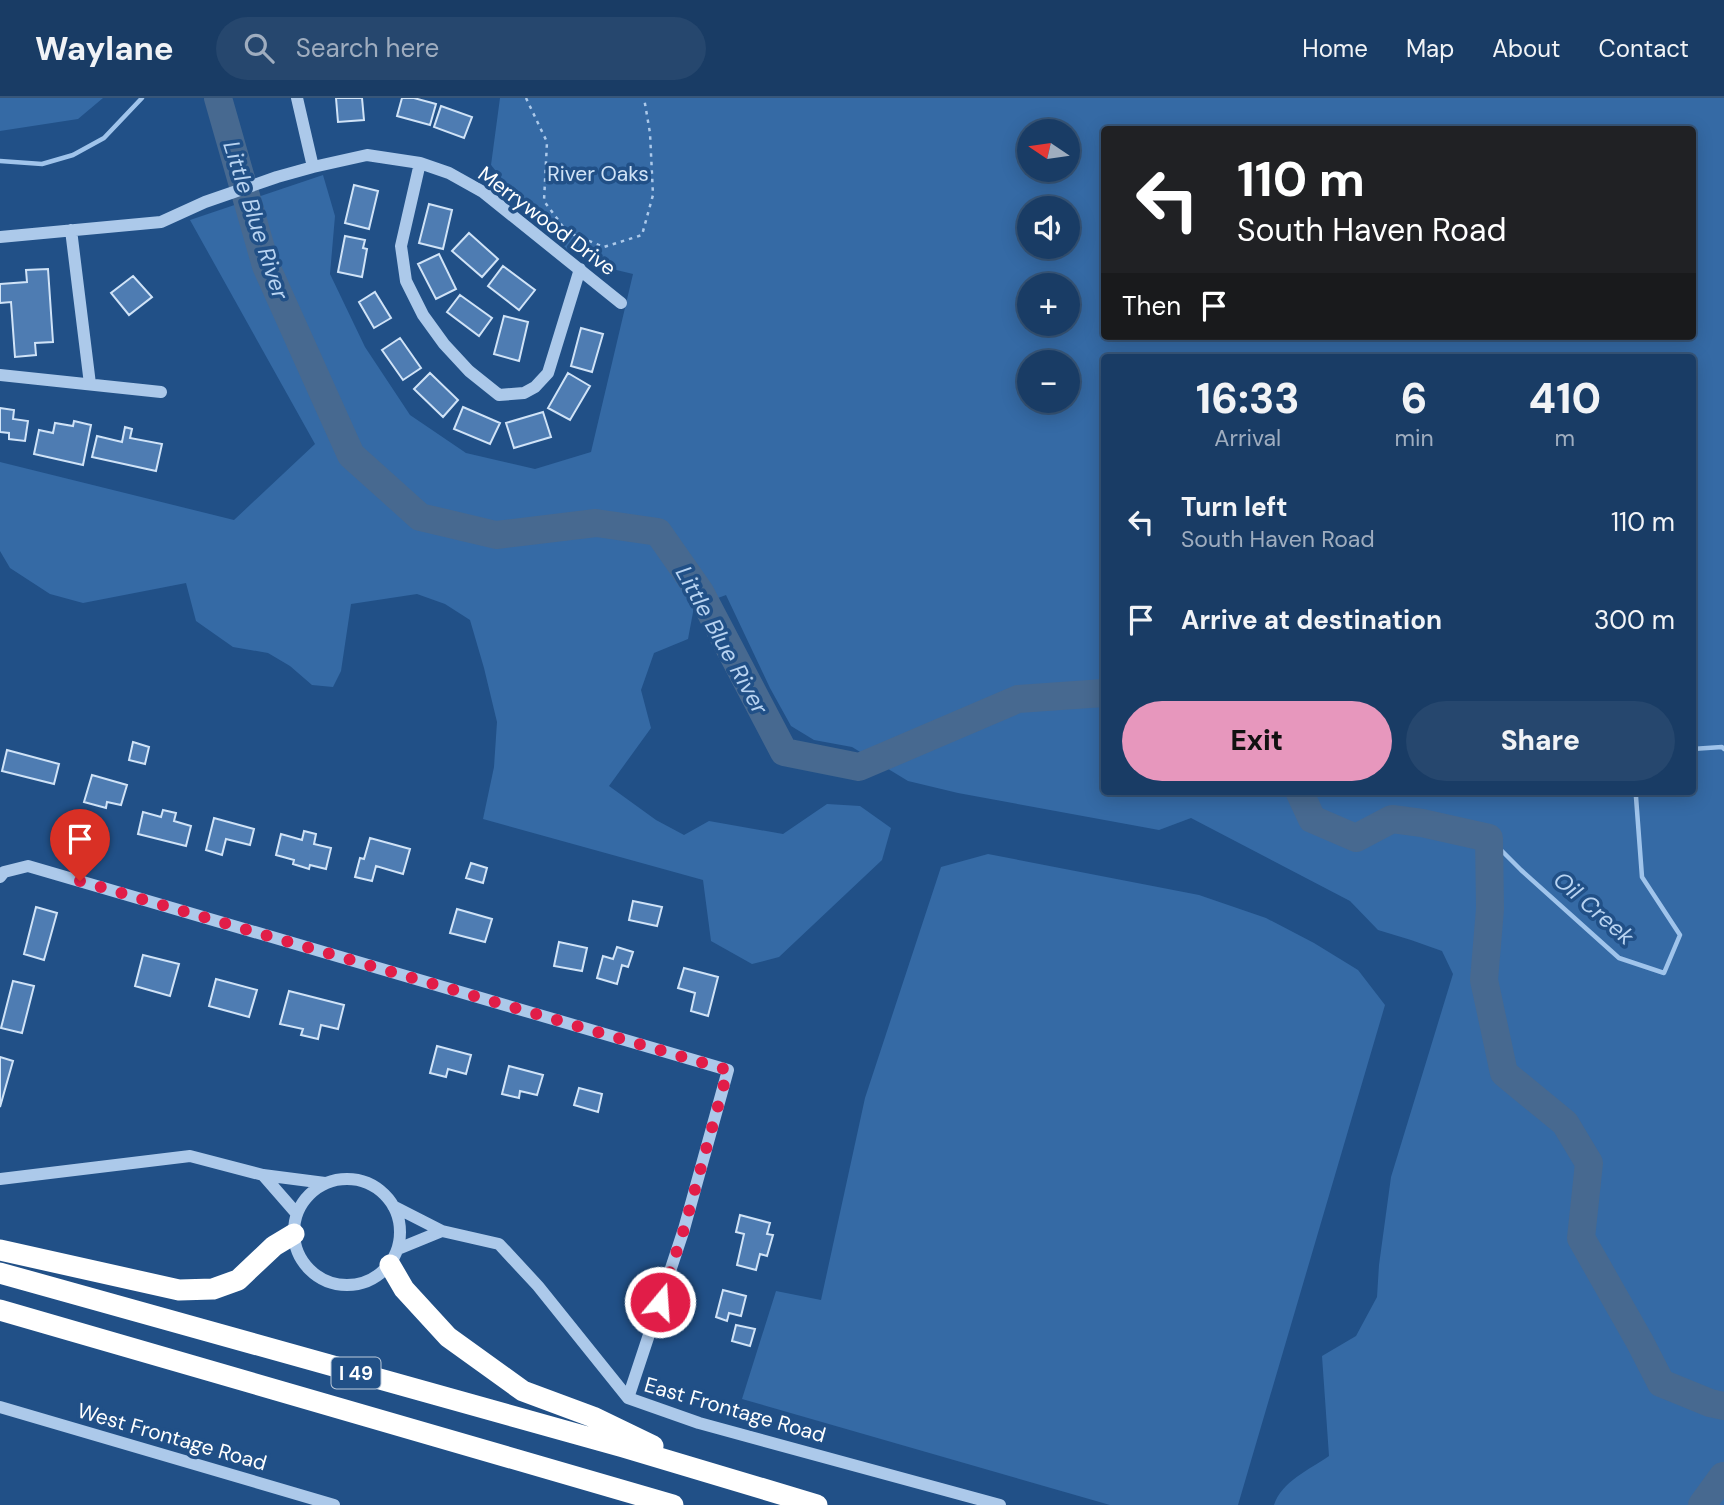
<!DOCTYPE html>
<html lang="en">
<head>
<meta charset="utf-8">
<style>
	:root { --surface:#193c65; --page:#26476e; --text:#f1f3f6; --muted:#9fadbf; --line:#375679; --accent:#e797bd }
	body { margin:0; font-family:"DM Sans",sans-serif; background:var(--page); color:var(--text); height:100vh; display:flex; flex-direction:column; font-size:26px; white-space:nowrap }
	* { box-sizing:border-box; margin:0 }
	p { font-size:23px; color:var(--muted) }
	.icon { flex:none; width:38px; height:38px; fill:none; stroke:currentColor; stroke-width:2; stroke-linecap:round; stroke-linejoin:round }
	.map { position:relative; flex:1; overflow:hidden }
	.details { position:absolute; left:1101px; top:256px; width:595px; height:441px; display:flex; flex-direction:column; background:var(--surface); border-radius:7px; box-shadow:0 4px 18px #0003,0 0 0 2px var(--line) }
	.details>* { flex:none }
	.hud { position:absolute; left:1101px; top:28px; width:595px; height:214px; border-radius:7px; box-shadow:0 4px 18px #0003,0 0 0 2px var(--line); background:#202124; color:#fff; overflow:hidden }
	.needle { width:46px; rotate:283deg }
	.controls { position:absolute; left:1017px; top:21px; display:grid; gap:14px }
	.controls a { display:grid; place-items:center; width:63px; height:63px; border-radius:50%; background:var(--surface); box-shadow:0 4px 18px #0003,0 0 0 2px var(--line); font-size:35px }
	.pin { position:absolute; display:grid; place-items:center; width:60px; height:60px; color:#fff; margin:-72px -30px; border-radius:50% 50% 50% 0; rotate:-45deg; box-shadow:0 0 7px #0007 }
	.pin .icon { rotate:45deg }
	.me { position:absolute; width:77px; margin:-38px; rotate:18deg; stroke-linejoin:round; filter:drop-shadow(0 0 5px #0008) }
	.turn { display:flex; align-items:center; gap:24px; height:147px; padding:0 21px; font-size:32px }
	.turn .icon { width:91px; height:91px; stroke-width:2.5 }
	.turn b { display:block; font-size:49px; line-height:60px }
	.then { display:flex; align-items:center; height:66px; padding:0 21px; background:#0003; gap:14px; font-size:26px }
	.eta { display:flex; justify-content:space-evenly; align-items:center; height:119px; text-align:center }
	.eta b { font-size:42px; font-weight:800; line-height:49px }
	.button { display:flex; gap:14px; margin-top:auto; padding:14px 21px }
	.button a { flex:1; height:80px; border-radius:42px; background:var(--accent); color:#111; font-size:28px; font-weight:800; line-height:80px; text-align:center }
	.button a+a { background:var(--page); color:var(--text) }
	ul { padding:0; list-style:none }
	li { display:flex; align-items:center; gap:21px; height:98px; padding:0 21px }
	li div { flex:1 }
	li b { display:block; font-size:26px }
	li em { font-style:normal }
	header { display:flex; align-items:center; gap:42px; box-sizing:border-box; height:98px; padding:0 35px; background:var(--surface); border-bottom:2px solid var(--line) }
	header strong { font-size:33px }
	nav { display:flex; gap:38px; margin-inline-start:auto; font-size:24px }
	.search { width:490px; height:63px; background:var(--page); display:flex; align-items:center; gap:18px; box-sizing:border-box; padding:0 24px; border-radius:38px; color:var(--muted); font-size:26px }
	.map>svg:first-child { display:block }
	.green { fill:#356aa5; fill-rule:evenodd }
	.lines { fill:none; stroke-linecap:round; stroke-linejoin:round }
	.stream { stroke:#a0c4eb; stroke-width:4.5 }
	.river { stroke:#476990; stroke-width:28 }
	.building { fill:#4e7cb2; stroke:#d0e3f7; stroke-width:2 }
	.path { stroke:#acc9ea; stroke-width:2.5; stroke-dasharray:3.5 5; stroke-linecap:butt }
	.minor { stroke:#acc9ea; stroke-width:12 }
	.highway { stroke:#fff; stroke-width:21 }
	.route { stroke:#e11d48; stroke-width:12; stroke-dasharray:0 21.6 }
	.labels { text-anchor:middle; dominant-baseline:central; stroke-width:7; stroke-linejoin:round; paint-order:stroke }
	.shield { fill:#215087; stroke:#bccadb; stroke-width:2 }
	.shield-label { font-size:19px; font-weight:bold; fill:#fff }
	.park-label { font-size:21px; fill:#d0e3f7; stroke:#215087 }
	.street-label { font-size:21px; fill:#fff; stroke:#215087 }
	.water-label { font-size:23px; font-style:italic; fill:#b8d3f1; stroke:#215087 }
</style>
</head>
<body>
<header>
<strong>Waylane</strong>
<div class="search"><svg class="icon" aria-label="search" viewBox="0 0 24 24"><circle cx="10" cy="10" r="6"/><path d="M15 15l6 6"/></svg>Search here</div>
<nav><a>Home</a><a>Map</a><a>About</a><a>Contact</a></nav>
</header>
<div class="map">
<svg width="1724" height="1407" viewBox="0 0 1724 1407">
	<rect width="100%" height="100%" fill="#215087"/>
	<!-- green -->
	<path class="green" d="M0,0h103l-25,21 -78,12z
		M500,0h1224v1407h-450c7,-23 36,-36 55,-49l-7,-100 34,-20 21,-39 2,-32 12,-88 62,-203 -11,-23 -31,-11 -33,-10 -28,-29 -159,-83 -32,12 -201,-37 -50,-12 -56,-34 -38,-7 -23,-14 -21,-38 -44,-93 -32,12 -6,32 -34,14 -13,37 10,38 -42,58 47,34 28,15 25,-14 74,13 44,-30 33,2 31,22 -9,32 -103,97 -27,7 -41,-23 -8,-61 -220,-61 11,-52 3,-45 -13,-54 -14,-48 -25,-16 -28,-10 -66,10 -10,67 -8,16 -21,-2 -22,-19 -22,-13 -35,-6 -37,-26 -10,-38 -103,20 -33,-9 -40,-26 -10,-17v-89l234,58 81,-76 -125,-224 133,-45 12,41 -5,58 35,73 45,68 56,38 69,16 56,-17 42,-178 -29,-7 -37,-18 -45,-46 -31,-38zM1104,32h588v206h-588zM1029,33h39v39h-39zM1029,110h39v39h-39zM1029,187h39v39h-39zM1104,259h588v434h-588zM1029,264h39v39h-39z
		M988,756l211,41 67,23 48,25 44,27 27,35 -147,500h-128l-368,-106 34,-108 45,9 44,-202 76,-231z"/>
	<g class="lines">
		<!-- stream -->
		<path class="stream" d="M0,63l42,3 31,-9 31,-17 38,-40
			M1692,651l30,-2 2,2
			M1489,740l32,32 98,88 45,15 16,-38 -38,-58 -6,-80 3,-6"/>
		<!-- river -->
		<path class="river" d="M218,0l48,168 85,189 69,62 76,18 100,-12 62,9 42,60 84,160 75,15 159,-68 86,-6
			M1299,693l13,28 44,19 36,-19 30,4 67,15 1,71 -6,71 20,93 61,50 24,40 -8,75 59,104 21,41 49,20 14,3
			M1702,1407l21,-29 1,1"/>
	</g>
	<!-- building -->
	<path class="building" d="M336,0h26l2,22 -26,2z
		M402,0h12l22,6 -6,21 -33,-9z
		M441,8l31,11 -8,21 -30,-11z
		M354,87l24,6 -9,38 -24,-6z
		M429,106l23,6 -9,39 -24,-6z
		M469,135l29,26 -16,18 -30,-26z
		M345,138l20,4 -2,8 4,1 -5,28 -24,-5z
		M439,156l17,35 -20,10 -18,-35z
		M503,168l32,24 -16,20 -31,-24z
		M48,171l5,73 -18,1 1,12 -21,2 -4,-55 -11,1v-19l27,-2 -1,-12z
		M133,178l19,21 -23,18 -18,-22z
		M375,194l16,26 -17,10 -15,-26z
		M460,197l32,23 -13,18 -32,-24z
		M504,218l24,6 -9,39 -25,-7z
		M581,230l22,6 -11,38 -21,-6z
		M400,240l21,30 -18,12 -21,-30z
		M430,275l28,27 -15,17 -29,-28z
		M568,275l22,13 -20,34 -22,-12z
		M463,309l37,16 -10,21 -36,-15z
		M0,310l14,2 -1,9 15,2 -3,20 -16,-2v-6l-9,-1z
		M543,314l8,25 -37,11 -8,-25z
		M74,323l17,4 -8,40 -49,-11 5,-24 14,3 2,-10 18,3z
		M125,329l7,2 -2,9 32,6 -6,27 -64,-14 5,-21 25,6z
		M133,644l16,5 -4,17 -16,-4z
		M7,652l52,14 -5,20 -52,-13z
		M92,677l35,10 -6,20 -14,-3 -1,6 -22,-6z
		M163,712l13,3 -2,8 17,5 -5,20 -48,-12 5,-22 18,5z
		M214,720l40,11 -4,16 -24,-6 -4,16 -16,-5z
		M304,733l12,3 -2,10 17,4 -5,21 -16,-4 -1,4 -16,-5 1,-4 -18,-5 5,-21 21,6z
		M370,740l40,11 -7,25 -27,-8 -4,15 -17,-4 5,-19 4,1z
		M471,765l16,5 -4,15 -17,-5z
		M633,803l29,6 -5,19 -28,-6z
		M36,809l21,6 -13,47 -20,-6z
		M457,811l35,10 -7,23 -35,-9z
		M559,844l28,6 -5,23 -28,-5z
		M617,849l16,5 -5,15 -6,-2 -5,19 -20,-6 6,-22 10,3z
		M143,857l36,9 -9,32 -35,-10z
		M684,870l34,9 -10,39 -17,-5 4,-18 -17,-5z
		M216,881l41,11 -8,27 -40,-11z
		M13,883l21,5 -12,47 -21,-5z
		M289,893l55,14 -6,24 -17,-4 -3,14 -17,-4 2,-6 -23,-5z
		M437,948l34,9 -5,19 -18,-5 -2,8 -16,-4z
		M0,959l13,4 -13,46z
		M509,968l34,9 -6,20 -17,-4 -1,7 -17,-4z
		M579,990l23,6 -4,18 -24,-7z
		M740,1117l30,8 -3,11 6,1 -6,21 -7,-2 -4,16 -19,-5 7,-31 -8,-2z
		M723,1192l23,6 -5,20 -12,-3 -2,8 -11,-4z
		M736,1227l19,4 -5,17 -18,-5z"/>
	<g class="lines">
		<!-- path -->
		<path class="path" d="M526,0l21,44 -3,59 23,31 37,15 38,-12 11,-40 -3,-62 -6,-35"/>
		<!-- minor -->
		<path class="minor" d="M297,0l16,69
			M420,65l-19,83 5,35 17,34 21,29 25,27 30,24 25,-2 11,-6 13,-14 32,-104
			M71,132l19,154
			M0,139l161,-15 44,-20 72,-25 36,-10 54,-12 53,8 29,10 34,19 138,111
			M0,277l161,17
			M0,779l4,-5 24,-6 700,204 -44,159 -56,169
			M263,1077l34,39
			M294 1134a53 53 0 1 1 106 0a53 53 0 1 1-106 0Z
			M0,1081l190,-23 73,19 62,8
			M393,1108l49,25 57,13 39,42 90,112 71,25 301,82
			M398,1151l44,-18
			M0,1309l334,98"/>
		<!-- highway -->
		<path class="highway" d="M0,1152l179,40 34,-1 25,-9 36,-34 20,-12
			M390,1167l14,24 44,48 75,54 70,26 60,29
			M0,1175l623,174 194,58
			M0,1212l673,195"/>
	</g>
	<g class="lines">
		<!-- route -->
		<path class="route" d="M80,783l648,189 -44,159 -24,73"/>
	</g>
	<g class="labels">
		<!-- shield labels -->
		<rect class="shield" x="331.5" y="1259.5" width="49" height="31" rx="5"/>
		<g class="shield-label">
			<text x="356" y="1275">I 49</text>
		</g>
		<!-- park labels -->
		<g class="park-label">
			<text x="598" y="76">River Oaks</text>
		</g>
		<!-- street labels -->
		<g class="street-label">
			<text transform="translate(547 123) rotate(37)">Merrywood Drive</text>
			<text transform="translate(735 1312) rotate(16)">East Frontage Road</text>
			<text transform="translate(172 1339) rotate(16)">West Frontage Road</text>
		</g>
		<!-- water labels -->
		<g class="water-label">
			<text transform="translate(256 122) rotate(72)">Little Blue River</text>
			<text transform="translate(722 542) rotate(61)">Little Blue River</text>
			<text transform="translate(1594 810) rotate(41)">Oil Creek</text>
		</g>
	</g>
</svg>
<div class="controls">
<a><svg class="needle" viewBox="-14 -14 28 28"><path d="M0-13l5 13h-10z" fill="#e53935"/><path d="M0 13l5-13h-10z" fill="#9fadbf"/></svg></a>
<a><svg class="icon" aria-label="sound" viewBox="0 0 24 24"><path d="M4 9h4l5-4v14l-5-4H4zM17 9q2 3 0 6"/></svg></a>
<a>+</a>
<a>−</a>
</div>
<div class="pin" style="left:80px;top:783px;background:#d93025"><svg class="icon" aria-label="arrive" viewBox="0 0 24 24"><path d="M6 21V4h12l-3 4 3 4H6"/></svg></div>
<svg class="me" style="left:660px;top:1204px" viewBox="-20 -20 40 40"><circle r="17" fill="#e11d48" stroke="#fff" stroke-width="3"/><path d="M0-11L8 9 0 5-8 9z" fill="#fff"/></svg>
<div class="hud">
<div class="turn"><svg class="icon" aria-label="left" viewBox="0 0 24 24"><path d="M17 20v-9H6M10 6l-5 5 5 5"/></svg><div><b>110 m</b>South Haven Road</div></div>
<div class="then">Then<svg class="icon" aria-label="arrive" viewBox="0 0 24 24"><path d="M6 21V4h12l-3 4 3 4H6"/></svg></div>
</div>
<section class="details">
<div class="eta">
<div><b>16:33</b><p>Arrival</p></div>
<div><b>6</b><p>min</p></div>
<div><b>410</b><p>m</p></div>
</div>
<ul>
<li><svg class="icon" aria-label="left" viewBox="0 0 24 24"><path d="M17 20v-9H6M10 6l-5 5 5 5"/></svg><div><b>Turn left</b><p>South Haven Road</p></div><em>110 m</em></li>
<li><svg class="icon" aria-label="arrive" viewBox="0 0 24 24"><path d="M6 21V4h12l-3 4 3 4H6"/></svg><div><b>Arrive at destination</b></div><em>300 m</em></li>
</ul>
<div class="button"><a>Exit</a><a>Share</a></div>
</section>
</div>
</body>
</html>
